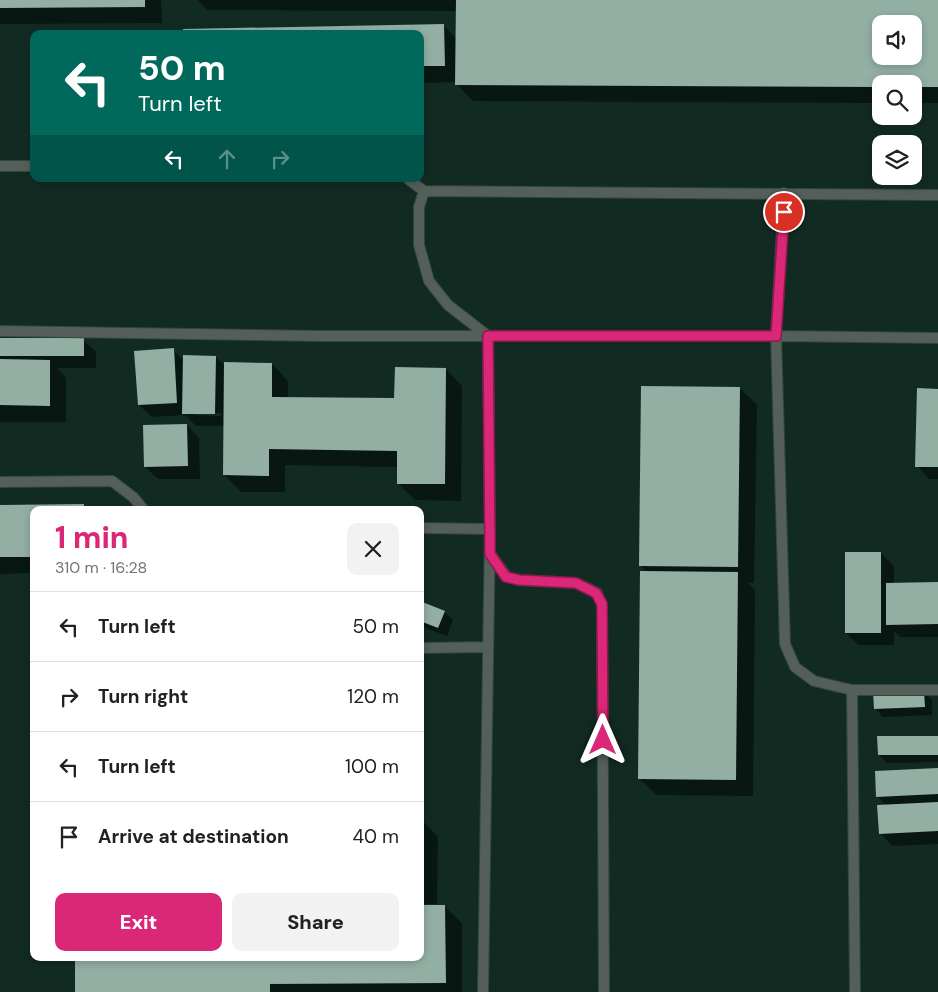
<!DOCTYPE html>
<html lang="en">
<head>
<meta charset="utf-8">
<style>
	:root { --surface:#fff; --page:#f2f2f2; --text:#202124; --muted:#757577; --line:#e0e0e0; --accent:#db2777 }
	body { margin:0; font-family:"DM Sans",sans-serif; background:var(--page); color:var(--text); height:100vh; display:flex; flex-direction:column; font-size:19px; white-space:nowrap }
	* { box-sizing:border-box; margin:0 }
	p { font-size:16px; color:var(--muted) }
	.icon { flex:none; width:28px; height:28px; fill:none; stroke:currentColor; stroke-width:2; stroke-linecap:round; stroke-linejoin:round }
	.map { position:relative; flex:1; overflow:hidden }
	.drawer { position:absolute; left:30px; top:506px; width:394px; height:455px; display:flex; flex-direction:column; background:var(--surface); border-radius:10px; box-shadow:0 2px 8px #0003 }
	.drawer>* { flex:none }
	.top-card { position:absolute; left:30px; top:30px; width:394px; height:152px; border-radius:10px; box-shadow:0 2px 8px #0003; background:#00695c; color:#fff; overflow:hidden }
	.fabs { position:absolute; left:872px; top:15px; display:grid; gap:10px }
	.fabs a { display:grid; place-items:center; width:50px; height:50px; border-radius:10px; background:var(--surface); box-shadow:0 2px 8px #0003; font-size:25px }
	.pin { position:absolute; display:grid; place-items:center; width:42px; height:42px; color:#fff; margin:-21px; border:2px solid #fff; border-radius:50%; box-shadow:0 1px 5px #0007 }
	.me { position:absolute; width:55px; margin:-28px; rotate:0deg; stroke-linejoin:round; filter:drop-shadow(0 0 4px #0008) }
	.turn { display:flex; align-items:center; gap:18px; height:105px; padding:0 25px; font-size:22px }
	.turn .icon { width:65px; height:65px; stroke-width:2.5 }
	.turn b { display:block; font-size:35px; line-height:42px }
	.lanes { display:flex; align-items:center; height:48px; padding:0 25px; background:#0003; justify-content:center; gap:25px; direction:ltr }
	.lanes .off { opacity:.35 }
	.round { display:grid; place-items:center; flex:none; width:52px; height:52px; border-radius:10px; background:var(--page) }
	.head { display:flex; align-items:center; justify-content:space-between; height:85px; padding:0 25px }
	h1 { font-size:30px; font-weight:800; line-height:38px; color:var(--accent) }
	.cta { display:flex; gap:10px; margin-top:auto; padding:10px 25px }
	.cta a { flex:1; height:58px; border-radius:10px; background:var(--accent); color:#fff; font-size:20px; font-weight:800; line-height:58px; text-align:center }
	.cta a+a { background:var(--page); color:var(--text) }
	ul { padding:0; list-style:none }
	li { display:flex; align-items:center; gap:15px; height:70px; padding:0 25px; border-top:1px solid var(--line) }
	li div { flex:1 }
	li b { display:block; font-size:19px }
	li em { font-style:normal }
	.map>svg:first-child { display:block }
	.shadow { fill:#0007; fill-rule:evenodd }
	.building { fill:#93afa4; fill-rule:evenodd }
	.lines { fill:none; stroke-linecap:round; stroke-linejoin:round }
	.lane-casing { stroke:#30473f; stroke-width:12 }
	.lane { stroke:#545f5a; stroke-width:10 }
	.route-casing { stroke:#8e194d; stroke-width:12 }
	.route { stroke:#db2777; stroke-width:9 }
</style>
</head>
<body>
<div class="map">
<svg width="938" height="992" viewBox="0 0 938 992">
	<rect width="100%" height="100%" fill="#122b22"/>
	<!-- shadow -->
	<path class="shadow" d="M0,0h161l1,23 -162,1z
		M198,0h740v103h-24v-19h-33v19l-408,-2 -16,-17v-2l-37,1v-49l24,-8 13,13v-28l-250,-1zM881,24h33v32h-33z
		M0,340h83l13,12v16h-39l9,10v44h-66z
		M173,350l11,11 32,-4 10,10 46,-3 16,17v17l107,2 51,-31 16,17 -1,115 -46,-1 -17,-17 1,-16 -114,-2v27h-44l-17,-17 1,-49h-29l-11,-11 -33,2 -13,-12zM195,413h26v3l-26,-1z
		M740,388l17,17 -3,178h-6l7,7 -2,206 -97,-1 -17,-17 8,-206 -7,-7z
		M938,390v89h-9l-12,-13z
		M187,425l12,13 1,41h-42l-13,-12z
		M84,506l4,4h-54v63l-34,1v-67z
		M881,553l13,13v18l44,-1v54h-38l-6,-6v14h-36l-12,-12z
		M420,603l24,9 9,8 -6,16 -27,-10z
		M924,691l8,9v15l-49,2 -8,-9z
		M938,737v25l-51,1 -8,-8z
		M938,769v75l-46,2 -12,-13 7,-27 -10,-10z
		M420,771l3,3v47l15,16 -1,67h-17z
		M420,907h25l17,16v69h-386v-34h344z"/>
	<!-- building -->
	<path class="building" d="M0,0h145v7l-145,1z
		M456,0h482v87h-24v-3h-33v3l-426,-2zM881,24h33v32h-33z
		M444,24l1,42h-25v-32h-237v-5z
		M0,338h84v18h-84z
		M174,348l3,55 -39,2 -4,-54z
		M183,355l33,1 -1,58h-33z
		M0,359l50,1v46l-50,-1z
		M224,362l48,1v34l122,1 1,-31 51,1 -1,116h-48v-33l-128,-2v27l-46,-1z
		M641,386l99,1 -2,180 -99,-1z
		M917,388l21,1v78h-23z
		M187,424l1,42 -44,1 -1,-42z
		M84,504v6h-50v47h-34v-52z
		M845,552h36v81h-36z
		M640,571l98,1 -2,208 -98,-1z
		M938,582v42l-52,1v-42z
		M420,601l25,10 -7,17 -18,-7z
		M924,690l1,17 -51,2 -1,-18z
		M877,736h61v19h-60z
		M938,768v26l-62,3 -1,-26z
		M938,802v29l-59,3 -2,-29z
		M420,905h25l1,78 -176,1v8h-195v-34h345z"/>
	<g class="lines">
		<!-- lane casing -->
		<g class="lane-casing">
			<path id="lane" d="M0,166h34
				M408,179l16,12
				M784,193l-8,143 9,308 10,23 19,14 38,9h86
				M0,331l320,5h456l162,2
				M0,482l112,-1 21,16 11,13
				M420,528l70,1
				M490,554l17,23 12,3 57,3 21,10 5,12 2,387
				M420,648l68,-1
				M852,690l3,302
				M483,992l7,-463 -2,-193 -40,-31 -19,-24 -10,-36v-38l5,-16 514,4"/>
		</g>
		<!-- lane -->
		<use href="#lane" class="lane"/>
	</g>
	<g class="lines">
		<!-- route casing -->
		<g class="route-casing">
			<path id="route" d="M603,740l-1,-136 -6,-11 -20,-10 -57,-3 -13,-3 -16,-23 -2,-218h288l8,-124"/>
		</g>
		<!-- route -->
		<use href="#route" class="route"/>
	</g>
</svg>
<div class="fabs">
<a><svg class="icon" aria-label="sound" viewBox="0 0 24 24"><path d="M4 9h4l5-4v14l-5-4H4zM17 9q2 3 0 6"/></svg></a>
<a><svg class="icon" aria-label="search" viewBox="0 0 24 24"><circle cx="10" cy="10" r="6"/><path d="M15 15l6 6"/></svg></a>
<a><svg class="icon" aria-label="layers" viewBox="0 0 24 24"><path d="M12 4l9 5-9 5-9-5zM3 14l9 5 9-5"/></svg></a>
</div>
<div class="pin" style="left:784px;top:212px;background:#d93025"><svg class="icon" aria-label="arrive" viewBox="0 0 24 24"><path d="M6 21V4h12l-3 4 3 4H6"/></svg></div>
<svg class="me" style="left:603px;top:740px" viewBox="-20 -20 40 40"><path d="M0-17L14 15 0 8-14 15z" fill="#db2777" stroke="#fff" stroke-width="4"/></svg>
<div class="top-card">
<div class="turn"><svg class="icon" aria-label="left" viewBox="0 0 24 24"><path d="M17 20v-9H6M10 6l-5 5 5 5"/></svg><div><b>50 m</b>Turn left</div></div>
<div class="lanes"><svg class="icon" aria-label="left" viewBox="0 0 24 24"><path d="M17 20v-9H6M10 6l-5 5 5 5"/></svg><svg class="icon off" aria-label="ahead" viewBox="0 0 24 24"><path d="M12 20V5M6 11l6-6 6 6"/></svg><svg class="icon off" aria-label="right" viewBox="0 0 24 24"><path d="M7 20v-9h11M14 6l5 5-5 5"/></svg></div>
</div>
<section class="drawer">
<div class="head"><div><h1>1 min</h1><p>310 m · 16:28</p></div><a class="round"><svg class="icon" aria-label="close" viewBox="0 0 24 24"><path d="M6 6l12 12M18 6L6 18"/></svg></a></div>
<ul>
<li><svg class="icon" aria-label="left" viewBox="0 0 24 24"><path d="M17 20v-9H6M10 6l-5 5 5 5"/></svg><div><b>Turn left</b></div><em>50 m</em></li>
<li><svg class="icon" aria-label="right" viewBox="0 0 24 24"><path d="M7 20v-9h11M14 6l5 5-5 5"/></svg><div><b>Turn right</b></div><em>120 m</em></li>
<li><svg class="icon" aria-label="left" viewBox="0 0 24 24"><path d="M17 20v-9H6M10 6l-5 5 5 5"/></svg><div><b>Turn left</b></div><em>100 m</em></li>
<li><svg class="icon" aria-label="arrive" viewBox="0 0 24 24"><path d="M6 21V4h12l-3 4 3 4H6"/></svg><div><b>Arrive at destination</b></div><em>40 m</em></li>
</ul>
<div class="cta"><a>Exit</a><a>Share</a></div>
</section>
</div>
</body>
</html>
